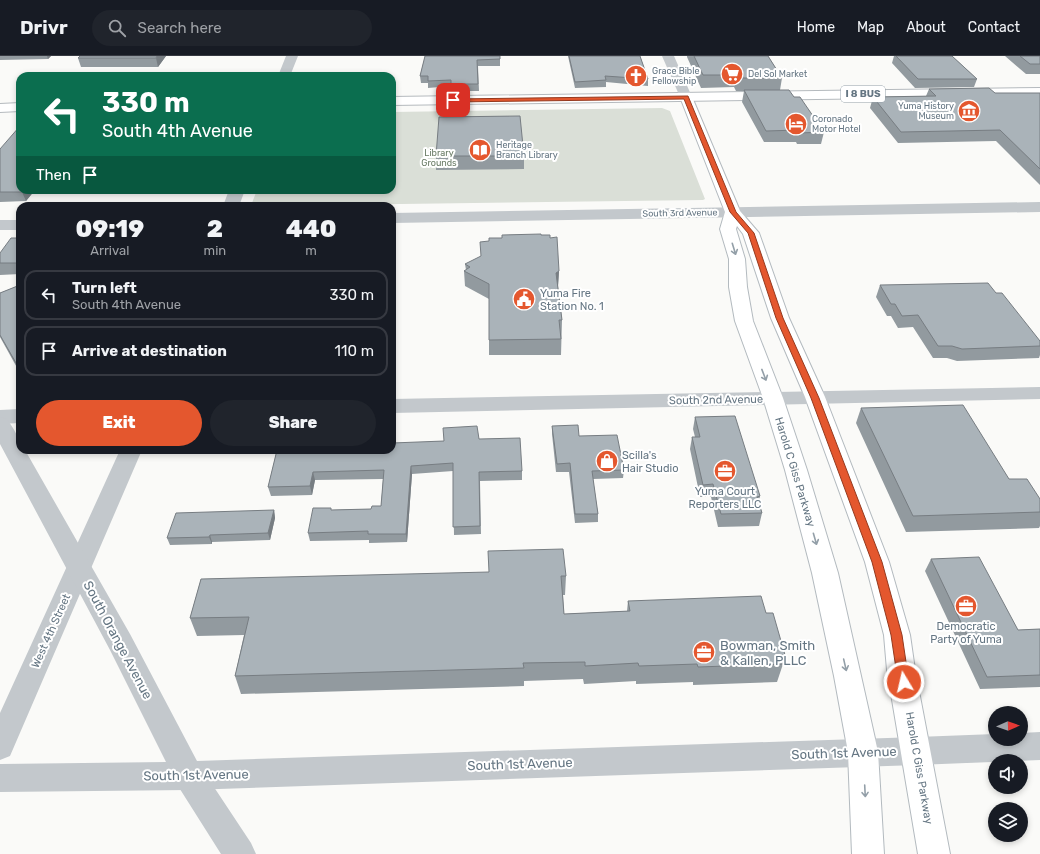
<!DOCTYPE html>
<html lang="en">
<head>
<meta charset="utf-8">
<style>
	:root { --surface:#171b24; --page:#20242c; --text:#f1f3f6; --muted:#9ea1a6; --line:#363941; --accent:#e4572e }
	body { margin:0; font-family:Rubik,sans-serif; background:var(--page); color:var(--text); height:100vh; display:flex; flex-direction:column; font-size:15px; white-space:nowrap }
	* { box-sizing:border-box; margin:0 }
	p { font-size:13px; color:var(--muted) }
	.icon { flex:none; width:22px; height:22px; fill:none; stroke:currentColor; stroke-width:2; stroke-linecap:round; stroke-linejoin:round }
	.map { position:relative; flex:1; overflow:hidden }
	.sheet { position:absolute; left:16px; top:146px; width:380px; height:252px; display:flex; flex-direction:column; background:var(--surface); border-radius:12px; box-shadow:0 2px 6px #0003 }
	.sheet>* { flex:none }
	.banner { position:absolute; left:16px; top:16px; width:380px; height:122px; border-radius:12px; box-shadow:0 2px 6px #0003; background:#0b6e4f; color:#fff; overflow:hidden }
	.needle { width:26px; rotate:88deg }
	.tools { position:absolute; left:988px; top:650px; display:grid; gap:8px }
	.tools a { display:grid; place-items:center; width:40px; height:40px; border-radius:50%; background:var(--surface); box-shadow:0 2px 6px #0003; font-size:20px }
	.pin { position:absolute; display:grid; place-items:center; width:34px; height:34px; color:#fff; margin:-17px; border-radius:8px; box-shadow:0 2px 6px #0006 }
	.me { position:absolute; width:44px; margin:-22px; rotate:351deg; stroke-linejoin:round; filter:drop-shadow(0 0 3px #0008) }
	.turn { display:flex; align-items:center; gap:14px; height:84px; padding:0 20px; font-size:18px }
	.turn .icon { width:52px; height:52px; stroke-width:2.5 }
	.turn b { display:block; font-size:28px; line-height:34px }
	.then { display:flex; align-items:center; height:38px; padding:0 20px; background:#0003; gap:8px; font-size:15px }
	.eta { display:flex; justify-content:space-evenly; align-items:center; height:68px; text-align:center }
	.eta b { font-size:24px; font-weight:800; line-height:28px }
	.primary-button { display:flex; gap:8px; margin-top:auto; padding:8px 20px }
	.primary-button a { flex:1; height:46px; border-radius:24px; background:var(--accent); color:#fff; font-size:16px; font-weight:800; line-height:46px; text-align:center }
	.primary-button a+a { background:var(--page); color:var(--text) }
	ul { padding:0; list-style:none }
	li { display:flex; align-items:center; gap:12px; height:50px; margin:0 8px 6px; padding:0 12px; border:2px solid var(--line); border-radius:12px }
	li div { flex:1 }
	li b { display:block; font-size:15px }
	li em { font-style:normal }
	header { display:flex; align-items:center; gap:24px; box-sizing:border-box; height:56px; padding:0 20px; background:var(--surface); border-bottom:1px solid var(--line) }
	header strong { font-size:19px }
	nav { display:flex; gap:22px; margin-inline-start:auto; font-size:14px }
	.search { width:280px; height:36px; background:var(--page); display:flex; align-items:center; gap:10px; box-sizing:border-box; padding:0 14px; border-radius:22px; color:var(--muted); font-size:15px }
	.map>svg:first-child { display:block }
	.green { fill:#dadfd7 }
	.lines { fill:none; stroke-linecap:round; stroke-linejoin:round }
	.secondary-casing { stroke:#b3babf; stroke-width:2 }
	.primary-casing { stroke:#b5babe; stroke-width:2 }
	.minor { fill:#c3c8cc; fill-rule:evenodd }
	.tertiary { fill:#c3c8cc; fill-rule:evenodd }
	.secondary { fill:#fff; fill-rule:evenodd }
	.primary { fill:#fff; fill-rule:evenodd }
	.wall { fill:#929a9f }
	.shaded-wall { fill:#777d82 }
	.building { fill:#aab3b9; stroke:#777d82 }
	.oneway { stroke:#939fa8 }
	.route { fill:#e4572e; stroke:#94391e }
	.labels { text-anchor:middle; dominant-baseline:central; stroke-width:4; stroke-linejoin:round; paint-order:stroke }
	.far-poi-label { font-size:9px; fill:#657683; stroke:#fff; text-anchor:start }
	.far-park-label { font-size:9px; fill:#687a64; stroke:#fff }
	.far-street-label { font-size:9px; fill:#657683; stroke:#fff }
	.shield { fill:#fff; stroke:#939fa8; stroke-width:1 }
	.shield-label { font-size:10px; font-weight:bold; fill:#657683 }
	.poi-label { font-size:11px; fill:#657683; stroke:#fff; text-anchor:start }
	.street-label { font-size:11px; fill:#657683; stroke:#fff }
	.near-street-label { font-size:13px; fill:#657683; stroke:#fff }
	.near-poi-label { font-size:13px; fill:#657683; stroke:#fff; text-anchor:start }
</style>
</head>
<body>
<header>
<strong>Drivr</strong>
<div class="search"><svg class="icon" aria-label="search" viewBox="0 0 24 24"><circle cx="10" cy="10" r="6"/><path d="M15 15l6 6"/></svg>Search here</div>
<nav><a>Home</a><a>Map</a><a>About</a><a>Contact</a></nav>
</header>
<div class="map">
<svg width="1040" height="798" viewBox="0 0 1040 798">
	<rect width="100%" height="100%" fill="#fafaf8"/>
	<!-- green -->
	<path class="green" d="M662,52l8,3 35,88 -2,1 -447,6 -4,-3 5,-13h135v-78z"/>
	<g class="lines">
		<!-- secondary casing -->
		<g class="secondary-casing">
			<path id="secondary" d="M686,37l4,1 2,3 48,114 19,22 30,85 36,79 64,165 21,73 5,35 35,184h-32l-31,-184 -3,-35 -19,-73 -60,-165 -34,-79 -28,-84 -6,-8 -1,3 9,30 2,28 6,34 30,77 24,72 31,103 40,179 6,102h-32l-4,-102 -14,-76 -22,-103 -27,-103 -22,-72 -28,-77 -6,-34v-28l-9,-30 5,-17 -45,-115 2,-3z"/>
		</g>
		<!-- primary casing -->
		<g class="primary-casing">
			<path id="primary" d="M1040,32v8l-648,9v-8z
				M20,47v8l-20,1v-8z"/>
		</g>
		<!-- minor -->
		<path class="minor" d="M286,0h12l-8,20h-12z
			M229,134h16l-6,16h-16z
			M1040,146v10l-648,11v-10z
			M0,164h20v10h-20z
			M1040,331v12l-648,14v-14z
			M20,353v14l-20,1v-14z
			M120,394h22l-132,306 -10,4v-47z
			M1040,676v28l-123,5 -11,-4 -4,-10 4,-10 11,-4 78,-3v5h26v-6z
			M189,706l11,4 51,77 5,11h-35l-43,-68 -4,-10 4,-10z"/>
		<!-- tertiary -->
		<path class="tertiary" d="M662,0h12l18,41 -2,3h-8l-2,-3z
			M0,361l7,2c7,10 13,19 13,31h5l105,184 67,127 720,-24 11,4 4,10 -4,10 -11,4 -728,25 -189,2v-28l166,-2 -56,-112 -110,-206z"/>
		<!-- secondary -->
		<use href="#secondary" class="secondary"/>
		<!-- primary -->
		<use href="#primary" class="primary"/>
	</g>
	<!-- wall -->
	<path class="wall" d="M0,0h51l-3,3 -48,1z
		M166,0l-8,11h-77l-3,-9z
		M425,0h75v10h-22l1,25h-28v-5l-23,2v-5h-7l-1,-7z
		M568,0h72l8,23v7l-42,-4v5l-31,1z
		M687,0h81l14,22 -2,12 14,7 30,35 -3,12h-24l-1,-2h-32l-22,-40 2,-11h-8l-2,-4 -33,1 -14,-31z
		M894,0h58l25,23 -3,8 -59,1 -23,-25z
		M1005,0h35v18h-14z
		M929,33l66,4h45v92l-44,-44 -98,2 -28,-35 3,-11 53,-1z
		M0,93l35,41 -9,11 -26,1z
		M436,100h88v13l-88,1z
		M20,182v36l-20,1v-22z
		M465,208l94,7 -1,15 4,34 -1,35h-72v-56l-24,-13 -1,-15 2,-1z
		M20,229v88l-20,-36v-44z
		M880,229l116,8 44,48v14l-1,3 -82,3 -10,-3h-14l-20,-31 -15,1 -7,-12h-4l-11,-19z
		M861,352l148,71 31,20v27l-1,2 -133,4 -50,-109z
		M695,361l65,79 -1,6 3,11 -3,13 -41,1 -7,-30h-11l-10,-48 2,-12h3l-2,-8z
		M552,370l27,10 45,34 -1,8 -30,1 5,35v8l-23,1 -6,-51h-13l-4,-38z
		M479,383l43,32v9l-42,1 1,53 -27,1 -1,-64 -41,3 -5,68 -38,1v-3l-59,1 -2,-8 24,-23 39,-1 10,-3 2,-27 -68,1 -3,15 -41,1 -3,-9 9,-37 167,-9z
		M274,454l1,8 -5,22 -58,2v2l-42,1 -3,-7z
		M931,503l87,71 22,-1v58l-60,2 -55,-118z
		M566,520l-1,19h-2l1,19 63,-3 1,-10 138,12 19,42 -2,7v2l-6,18 -84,3v-3l-57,2v-3l-52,3 -1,-5 -59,2v5l-283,8 -6,-18 9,-41 -47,1 -7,-18 11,-39z"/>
	<!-- shaded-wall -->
	<path class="shaded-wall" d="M47,0h4l-3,3z
		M157,0h9l-8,11 -2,-9z
		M24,134h11l-9,11 -4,-9z
		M559,215l-1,15 -3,2 1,-15z
		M411,410l1,8 -5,68 -1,-8z
		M313,416l2,8 -3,15 -2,-9z
		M274,454l1,8 -5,22 -2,-7z
		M210,479l2,7v2l-3,-7z"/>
	<!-- building -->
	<path class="building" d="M80,0h77l-1,2h-78z
		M425,0h75v3l-23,1 1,24h-27v-4l-23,1v-5h-8z
		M569,0h71l8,23 -43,-3 1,4 -31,2z
		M694,0h74l14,22h-44l-2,-3h-33z
		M896,0h56l25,23h-59z
		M1020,0h20v8h-10z
		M989,32l6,5h45v76l-40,-39 -99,2 -28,-35 63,-1 -7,-7z
		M744,34h45l5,7h6l24,35 -24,1 -2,-3 -32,1z
		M520,60l4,40h-88l3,-39z
		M20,70v64h4l-2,2h-22v-43z
		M541,178v1h9v3l7,-1 2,34 -3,2 6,47h-3l2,19 -72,1v-56l-25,-13 6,-4 -5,-3 16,-8 -1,-14 9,-1v-3h13v-3z
		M11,182h9v25h-20v-10z
		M988,227l8,10h6l38,48v5l-78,3 -10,-3h-14l-20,-31 -16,1 -7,-12h-4l-11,-19z
		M20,229v85l-20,-35v-42z
		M963,349l46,74h18l13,20v13l-127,4 -52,-108z
		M735,360l25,80 -3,1 5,16 -41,1 -8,-30 -10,1 -11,-48h8l-5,-20z
		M578,369l1,11 38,-1 7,35 -32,1 6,43h-23l-5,-51 -13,1 -5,-38z
		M477,370l2,13 41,-1 2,33 -43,1 1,54 -27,1v-64l-42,3 -5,68h-38v-3l-60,2 5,-25h18v2l40,-1 1,-3h9l3,-36 -71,2 -3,14 -42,1 9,-37h115v-7l52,-2 -1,-13z
		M274,454l-6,23 -58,2 -1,2 -42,1 9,-25z
		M563,493l3,27h-5l3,38 66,-3 -2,-10 133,-5 5,17h7l12,42h-4l2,9 -85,3 -1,-3 -58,2 -1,-3 -53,3v-4l-62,1 1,5 -289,8 14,-59 -59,1 11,-39 288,-7 -1,-21z
		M979,501l39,73 22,-1v46l-53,2 -56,-118z"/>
	<!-- one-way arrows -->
	<defs><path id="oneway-shaft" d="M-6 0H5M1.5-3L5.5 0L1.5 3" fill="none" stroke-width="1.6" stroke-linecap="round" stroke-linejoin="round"/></defs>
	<g class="oneway">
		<use href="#oneway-shaft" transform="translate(734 193) rotate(73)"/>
		<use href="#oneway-shaft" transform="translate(764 319) rotate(69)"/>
		<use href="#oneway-shaft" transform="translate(815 483) rotate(74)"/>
		<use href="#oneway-shaft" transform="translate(845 609) rotate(77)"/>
		<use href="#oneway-shaft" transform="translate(865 735) rotate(87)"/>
	</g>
	<!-- route -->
	<path class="route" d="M688,40l48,116 18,21 29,85 36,80 63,164 20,73 7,47 -1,4 -4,1 -4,-1 -2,-4 -7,-47 -19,-73 -61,-164 -35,-80 -28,-85 -18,-21 -46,-113 -231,3 -3,-2 3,-1z"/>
	<!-- icons -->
	<defs>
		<g id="supermarket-disc" transform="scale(1.15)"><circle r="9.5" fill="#e4572e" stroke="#fff"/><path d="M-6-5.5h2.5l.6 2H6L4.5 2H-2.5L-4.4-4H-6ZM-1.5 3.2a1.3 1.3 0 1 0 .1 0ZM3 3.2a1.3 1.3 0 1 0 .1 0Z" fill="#fff"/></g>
		<g id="church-disc" transform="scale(1.15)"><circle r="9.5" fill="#e4572e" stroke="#fff"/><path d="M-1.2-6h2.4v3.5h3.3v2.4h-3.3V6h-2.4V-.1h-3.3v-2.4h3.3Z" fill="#fff"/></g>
		<g id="museum-disc" transform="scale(1.15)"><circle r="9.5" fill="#e4572e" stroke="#fff"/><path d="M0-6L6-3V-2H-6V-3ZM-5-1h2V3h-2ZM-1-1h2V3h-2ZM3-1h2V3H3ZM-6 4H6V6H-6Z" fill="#fff"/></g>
		<g id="hotel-disc" transform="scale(1.15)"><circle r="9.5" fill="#e4572e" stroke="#fff"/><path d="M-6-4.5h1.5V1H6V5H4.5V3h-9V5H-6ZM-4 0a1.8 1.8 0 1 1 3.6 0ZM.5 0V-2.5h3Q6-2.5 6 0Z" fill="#fff"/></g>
		<g id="library-disc" transform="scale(1.15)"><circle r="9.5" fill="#e4572e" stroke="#fff"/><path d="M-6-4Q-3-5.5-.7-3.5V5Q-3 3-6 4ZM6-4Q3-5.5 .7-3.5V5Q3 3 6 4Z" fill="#fff"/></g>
		<g id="civic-disc" transform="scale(1.15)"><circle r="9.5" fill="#e4572e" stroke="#fff"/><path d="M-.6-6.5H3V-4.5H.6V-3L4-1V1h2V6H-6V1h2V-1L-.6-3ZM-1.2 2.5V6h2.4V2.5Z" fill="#fff"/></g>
		<g id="shop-disc" transform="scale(1.15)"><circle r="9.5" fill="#e4572e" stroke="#fff"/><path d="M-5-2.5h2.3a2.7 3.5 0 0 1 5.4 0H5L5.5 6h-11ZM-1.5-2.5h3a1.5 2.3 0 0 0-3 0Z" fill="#fff"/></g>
		<g id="office-disc" transform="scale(1.15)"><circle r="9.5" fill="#e4572e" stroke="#fff"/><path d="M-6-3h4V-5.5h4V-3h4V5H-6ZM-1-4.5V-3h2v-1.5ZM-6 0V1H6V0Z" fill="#fff"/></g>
	</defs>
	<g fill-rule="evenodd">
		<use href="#supermarket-disc" x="732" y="18"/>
		<use href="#church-disc" x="636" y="20"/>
		<use href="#museum-disc" x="969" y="55"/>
		<use href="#hotel-disc" x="796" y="68"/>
		<use href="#library-disc" x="480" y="94"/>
		<use href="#civic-disc" x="524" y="243"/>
		<use href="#shop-disc" x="607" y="405"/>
		<use href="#office-disc" x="725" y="415"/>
		<use href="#office-disc" x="966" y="550"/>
		<use href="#office-disc" x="704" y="596"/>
	</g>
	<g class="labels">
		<!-- far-poi labels -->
		<g class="far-poi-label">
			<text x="652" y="15">Grace Bible<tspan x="652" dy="10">Fellowship</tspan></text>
			<text x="748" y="18">Del Sol Market</text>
			<text x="954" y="50" text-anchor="end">Yuma History<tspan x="954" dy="10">Museum</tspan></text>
			<text x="812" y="63">Coronado<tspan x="812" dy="10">Motor Hotel</tspan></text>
			<text x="496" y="89">Heritage<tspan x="496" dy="10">Branch Library</tspan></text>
		</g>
		<!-- far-park labels -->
		<g class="far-park-label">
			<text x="439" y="97">Library<tspan x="439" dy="10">Grounds</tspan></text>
		</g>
		<!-- far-street labels -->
		<g class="far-street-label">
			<text transform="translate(680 157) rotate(-1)">South 3rd Avenue</text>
		</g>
		<!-- shield labels -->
		<rect class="shield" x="841" y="30" width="44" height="16" rx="3"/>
		<g class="shield-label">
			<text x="863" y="38">I 8 BUS</text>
		</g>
		<!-- poi labels -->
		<g class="poi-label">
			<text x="540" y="237">Yuma Fire<tspan x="540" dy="13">Station No. 1</tspan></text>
			<text x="622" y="399">Scilla's<tspan x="622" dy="13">Hair Studio</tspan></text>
			<text x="725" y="435" text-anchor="middle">Yuma Court<tspan x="725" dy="13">Reporters LLC</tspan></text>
			<text x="966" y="570" text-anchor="middle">Democratic<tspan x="966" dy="13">Party of Yuma</tspan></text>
		</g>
		<!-- street labels -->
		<g class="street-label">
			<text transform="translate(716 344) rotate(-1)">South 2nd Avenue</text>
			<text transform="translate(795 416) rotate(73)">Harold C Giss Parkway</text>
			<text transform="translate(51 575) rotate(-66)">West 4th Street</text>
			<text transform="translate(919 712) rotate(80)">Harold C Giss Parkway</text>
		</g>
		<!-- near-street labels -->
		<g class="near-street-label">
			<text transform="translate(118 584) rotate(62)">South Orange Avenue</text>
			<text transform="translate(844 697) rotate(-2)">South 1st Avenue</text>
			<text transform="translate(520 708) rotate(-2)">South 1st Avenue</text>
			<text transform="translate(196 719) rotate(-1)">South 1st Avenue</text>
		</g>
		<!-- near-poi labels -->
		<g class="near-poi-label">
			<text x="720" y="589">Bowman, Smith<tspan x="720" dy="15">&amp; Kallen, PLLC</tspan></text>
		</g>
	</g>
</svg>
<div class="tools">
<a><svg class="needle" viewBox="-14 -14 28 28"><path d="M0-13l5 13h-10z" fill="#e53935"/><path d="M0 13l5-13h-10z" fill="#9ea1a6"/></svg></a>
<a><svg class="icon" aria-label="sound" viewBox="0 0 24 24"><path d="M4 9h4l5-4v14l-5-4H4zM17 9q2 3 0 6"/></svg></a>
<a><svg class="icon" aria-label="layers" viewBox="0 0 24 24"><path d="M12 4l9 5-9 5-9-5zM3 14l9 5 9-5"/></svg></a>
</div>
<div class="pin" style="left:453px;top:44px;background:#d93025"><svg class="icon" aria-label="arrive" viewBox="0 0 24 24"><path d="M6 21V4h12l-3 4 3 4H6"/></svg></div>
<svg class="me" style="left:904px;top:626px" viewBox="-20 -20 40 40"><circle r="17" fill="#e4572e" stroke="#fff" stroke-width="3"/><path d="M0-11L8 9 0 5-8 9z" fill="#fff"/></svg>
<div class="banner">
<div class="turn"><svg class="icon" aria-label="left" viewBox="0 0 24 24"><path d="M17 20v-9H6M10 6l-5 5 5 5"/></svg><div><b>330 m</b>South 4th Avenue</div></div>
<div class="then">Then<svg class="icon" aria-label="arrive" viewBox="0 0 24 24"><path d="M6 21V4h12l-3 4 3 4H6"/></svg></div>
</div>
<section class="sheet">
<div class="eta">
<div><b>09:19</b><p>Arrival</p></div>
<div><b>2</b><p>min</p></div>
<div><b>440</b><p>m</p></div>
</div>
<ul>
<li><svg class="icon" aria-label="left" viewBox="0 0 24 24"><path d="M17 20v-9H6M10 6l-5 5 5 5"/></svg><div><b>Turn left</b><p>South 4th Avenue</p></div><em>330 m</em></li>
<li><svg class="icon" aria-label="arrive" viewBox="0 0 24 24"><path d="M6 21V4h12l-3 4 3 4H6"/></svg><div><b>Arrive at destination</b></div><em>110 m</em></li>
</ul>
<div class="primary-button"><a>Exit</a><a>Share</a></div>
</section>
</div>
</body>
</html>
